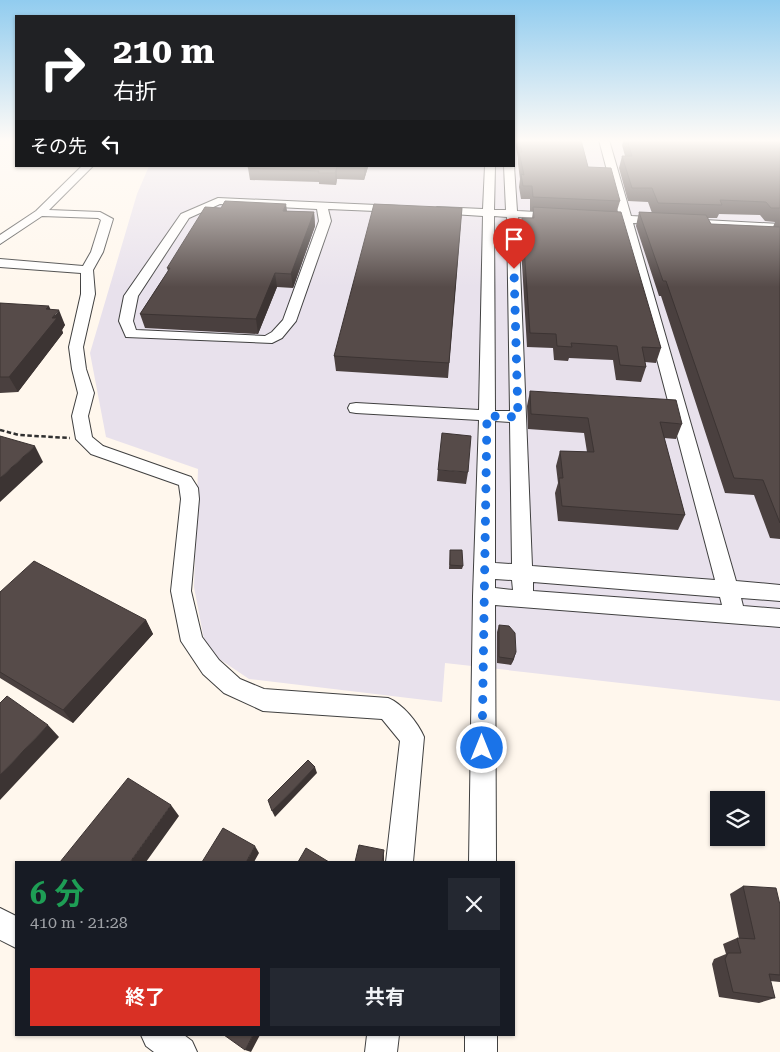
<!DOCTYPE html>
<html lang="ja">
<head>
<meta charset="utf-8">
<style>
	:root { --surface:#171b24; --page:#242831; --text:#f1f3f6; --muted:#9ea1a6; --accent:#d93025 }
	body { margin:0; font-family:"Roboto Serif","Noto Sans JP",serif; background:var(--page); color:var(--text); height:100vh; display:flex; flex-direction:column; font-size:19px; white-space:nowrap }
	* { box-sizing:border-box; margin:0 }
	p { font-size:16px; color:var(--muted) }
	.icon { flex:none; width:28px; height:28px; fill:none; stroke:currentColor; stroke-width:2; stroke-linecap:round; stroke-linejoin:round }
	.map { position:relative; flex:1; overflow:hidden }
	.side { position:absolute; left:15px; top:861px; width:500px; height:175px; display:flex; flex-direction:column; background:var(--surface); border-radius:0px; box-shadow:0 1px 4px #0004 }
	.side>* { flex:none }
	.guide { position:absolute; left:15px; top:15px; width:500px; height:152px; border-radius:0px; box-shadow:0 1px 4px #0004; background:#202124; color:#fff; overflow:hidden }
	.controls { position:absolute; left:710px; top:791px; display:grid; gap:10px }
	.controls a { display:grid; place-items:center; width:55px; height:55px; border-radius:0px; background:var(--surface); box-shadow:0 1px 4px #0004; font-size:25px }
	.pin { position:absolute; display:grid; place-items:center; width:42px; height:42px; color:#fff; margin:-51px -21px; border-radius:50% 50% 50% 0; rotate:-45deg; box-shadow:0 0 5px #0007 }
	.pin .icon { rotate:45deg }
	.me { position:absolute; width:55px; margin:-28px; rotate:0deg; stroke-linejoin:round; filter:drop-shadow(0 0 4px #0008) }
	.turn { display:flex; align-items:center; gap:18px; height:105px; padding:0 15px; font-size:22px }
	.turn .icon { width:65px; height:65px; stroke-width:2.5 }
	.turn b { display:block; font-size:35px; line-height:42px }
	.then { display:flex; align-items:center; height:48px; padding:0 15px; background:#0003; gap:10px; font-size:19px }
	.round { display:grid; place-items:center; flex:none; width:52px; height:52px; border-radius:0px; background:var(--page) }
	.head { display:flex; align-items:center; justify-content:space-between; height:85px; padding:0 15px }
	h1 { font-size:30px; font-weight:700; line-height:38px; color:#1e9e55 }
	.action { display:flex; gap:10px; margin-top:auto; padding:10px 15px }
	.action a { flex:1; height:58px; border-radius:0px; background:var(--accent); color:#fff; font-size:20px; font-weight:700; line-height:58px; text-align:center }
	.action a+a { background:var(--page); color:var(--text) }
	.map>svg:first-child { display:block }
	.industrial { fill:#e8e1ec }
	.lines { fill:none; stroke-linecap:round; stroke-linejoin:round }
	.minor-casing { stroke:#404040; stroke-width:2 }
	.path { stroke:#2f2f2f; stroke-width:2.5; stroke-dasharray:4.5 2.5; stroke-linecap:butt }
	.minor { fill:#fff; fill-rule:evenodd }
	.wall { fill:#4a403f; fill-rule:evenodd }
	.shaded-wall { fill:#3c3433 }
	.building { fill:#564b49; stroke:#3c3433 }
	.route { stroke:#1a73e8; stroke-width:9; stroke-dasharray:0 16.2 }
</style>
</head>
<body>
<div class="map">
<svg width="780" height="1052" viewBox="0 0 780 1052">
	<rect width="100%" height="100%" fill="#fff7ed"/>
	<!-- industrial -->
	<path class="industrial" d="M514,140h266v561l-335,-38 -3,39 -193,-23 -43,-29 -12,-63 4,-118 -92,-32 -16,-84 47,-159 12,-28h365z"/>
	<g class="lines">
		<!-- minor casing -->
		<g class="minor-casing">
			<path id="minor" d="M599,140h10l22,76 149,8v6l-147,-7 103,358 44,4v16l-39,-3 2,8 37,3v18l-285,-22 1,257h-27l4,-266 6,-176 -123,-7 -6,-1 -2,-4 2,-4 6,-1 123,7 4,-194 -46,-3 -5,-3 5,-3 46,2 2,-43h10l-1,44h12l-2,-44h10l3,45 40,2 6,3 -6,3 -39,-2 14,349 183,14 -94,-358 -22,-1 -6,-3 6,-3 20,1zM494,216l13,1 3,194h-15zM495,421l15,1 2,142 -17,-1zM495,579l17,1 1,10 -18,-2zM533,582l187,15 2,8 -189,-14z
				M82,166h11l-44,44 51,2 13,7 -10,33 -10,18 2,24 -12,53 3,22 8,24 -6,23 4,21 11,9 88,31 7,11 1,11 -8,92 11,46 17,23 21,19 24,10 124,9c15,6 30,25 36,39l-11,125h-27l14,-121 -18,-22 -119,-8 -39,-18 -21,-19 -22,-33 -10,-50 10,-92 -2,-14 -88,-31 -15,-15 -4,-23 6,-23 -6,-24 -3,-22 12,-53v-21l-81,-6v-8l83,7 8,-14 10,-32 -3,-2 -56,-2 -42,28v-9l36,-24z
				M218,198l181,8 5,3 -5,3 -71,-3 3,12 -35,100 -14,17 -10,5 -146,-6 -7,-16 5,-25 57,-82zM220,204l97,5 2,12 -36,99 -11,12 -7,4 -129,-6 -3,-9 5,-25 51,-78z
				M0,908l16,8v32l-16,-8z
				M141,1035h43l8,6 5,11h-43l-8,-6z
				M367,1035h32l-2,17h-32z
				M465,1035h32v17h-32z"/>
		</g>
		<!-- path -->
		<path class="path" d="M0,430l19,5 51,3"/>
		<!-- minor -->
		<use href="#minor" class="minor"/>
	</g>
	<!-- wall -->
	<path class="wall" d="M517,140h64l7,27 32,34 -3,10 44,137 -5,15 -11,-1 1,5 -5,15 -25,-2 -3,-20 -44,-2 -1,3 -14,-1 -1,-12 -26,-1 -7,-116 2,-13h10l1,-7h-3v-12h-9l-2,-12 1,-8 -2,-15v-6l-2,-11z
		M624,140h156v399l-10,-1 -16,-43 -29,-2 -64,-197h-2l-23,-70 3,-14 13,1 -4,-11 -20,-1 -9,-33 3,-12h3l-3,-11zM719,214l41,1 5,6 10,1 -2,5 -62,-3 -3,-6h9z
		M249,166h124v1h-5l-4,13 -27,-1 -1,6 -17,-1v-2l-69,-2 -2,-12z
		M462,208l-14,170 -112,-7 -2,-15z
		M287,211l27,1 1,14 -22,62 -16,-1 -19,47 -113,-6 -5,-14 28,-43 -1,-3z
		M0,303l51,7 14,15 -3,5 1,3 -45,59 -18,1z
		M530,391l152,33 -6,15 -12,-1 21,77 -7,15 -120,-9 -3,-28 3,-10 -2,-17 4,-15 27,1 -3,-19 -56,-4 -1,-23z
		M438,470l30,2 -2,12 -29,-3z
		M450,550l13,16 -1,3h-13z
		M0,592l146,28 7,14 -80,89 -73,-45z
		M499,625l15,34 -3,6 -14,-2v-31z
		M743,886l37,19v77l-10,-1 5,17 -16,5 -40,-6 -7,-33 2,-5 12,-5 -3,-10 14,-6h2l-9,-44z"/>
	<!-- shaded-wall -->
	<path class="shaded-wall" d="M365,166l3,1 -4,13v-12z
		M337,167v12l-1,6 -1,-12z
		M286,204l2,14 -5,-7z
		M314,212l1,14 -22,62 -2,-14z
		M275,273l2,14 -19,47 -2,-15z
		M49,306l5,11 5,-7 6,15 -3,5 1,3 -45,59 -9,-15 37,-68z
		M35,446l8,16 -43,40v-24z
		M146,620l7,14 -80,89 -10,-13z
		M516,652l-2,7 -3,6 2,-6z
		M48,725l11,12 -59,63v-25z
		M315,767l2,6 -42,44 -3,-6z
		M171,805l8,11 -33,46h-16z
		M255,846l4,7 -5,9h-8z
		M384,850v12h-2z
		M253,1035h7l-9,17 -6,-2z"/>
	<!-- building -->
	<path class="building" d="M519,140h62l7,27 23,1 9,33 -87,-4 -1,-11h-9l-2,-12 3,1 -5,-23h3z
		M627,140h153v68h-9l-5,-6 -46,-2 2,5 -64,-2 -6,-15h-20l-10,-32h10z
		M249,166h116l-1,2 -27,-1 -2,6h-17l1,-2 -71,-3z
		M225,201l61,3 -3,7 31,1 -23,62 -16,-1 -19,46 -116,-5 30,-46h-3l38,-61 16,1z
		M374,204l88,4 -13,155 -115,-7z
		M533,207l88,5 40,136 -19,-1 4,20 -26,-2 -3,-19 -46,-3 1,4 -15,-1 -1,-12 -26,-1 -8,-115h12z
		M639,212l67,3 5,9 69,3v296l-17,-43 -29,-2 -68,-197h-3z
		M0,303l49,3 -3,3 13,1 -7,8h5l-48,59h-9z
		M530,391l146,9 6,24 -22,-2 25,93 -123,-9 -3,-28h4l-3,-27 34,1 -6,-34 -57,-4z
		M442,433l29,3 -3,36 -30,-2z
		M0,436l35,10 -35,32z
		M450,550h12l1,16 -13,-1z
		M34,561l112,59 -83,90 -63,-38v-80z
		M499,625l10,1 6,7 1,19 -3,7 -14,-2z
		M7,696l41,29 -48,50v-72z
		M308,760l7,7 -43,44 -4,-11z
		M128,778l43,27 -41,57h-70z
		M223,828l32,18 -9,16h-44z
		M359,845l25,5 -2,12h-27z
		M306,848l23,14h-31z
		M743,886l33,2 4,17v70l-11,-1 6,24 -42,-6 -8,-33 3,-6h13l-4,-15 18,1z
		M224,1035h29l-8,15z"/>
	<!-- sky -->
	<linearGradient id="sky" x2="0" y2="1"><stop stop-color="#91ccef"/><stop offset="0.49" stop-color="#fffbf7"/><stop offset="1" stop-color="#fffbf7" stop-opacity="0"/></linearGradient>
	<rect width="780" height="287" fill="url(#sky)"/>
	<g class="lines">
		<!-- route -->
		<path class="route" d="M482,748l5,-332 31,1 -4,-148"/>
	</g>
</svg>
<div class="controls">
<a><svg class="icon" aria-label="layers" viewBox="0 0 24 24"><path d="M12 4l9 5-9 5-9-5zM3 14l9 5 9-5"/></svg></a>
</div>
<div class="pin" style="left:514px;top:269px;background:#d93025"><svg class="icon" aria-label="arrive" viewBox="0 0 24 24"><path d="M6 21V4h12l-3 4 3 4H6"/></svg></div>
<svg class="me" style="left:482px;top:748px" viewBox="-20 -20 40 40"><circle r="17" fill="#1a73e8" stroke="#fff" stroke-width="3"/><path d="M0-11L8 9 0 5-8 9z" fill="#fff"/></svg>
<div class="guide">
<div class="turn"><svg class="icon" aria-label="right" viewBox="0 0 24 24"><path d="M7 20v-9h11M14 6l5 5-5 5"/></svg><div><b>210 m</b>右折</div></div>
<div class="then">その先<svg class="icon" aria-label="left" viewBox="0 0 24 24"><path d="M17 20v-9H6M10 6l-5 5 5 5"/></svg></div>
</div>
<section class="side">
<div class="head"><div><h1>6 分</h1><p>410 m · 21:28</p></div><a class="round"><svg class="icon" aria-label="close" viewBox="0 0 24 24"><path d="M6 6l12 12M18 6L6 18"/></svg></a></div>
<div class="action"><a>終了</a><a>共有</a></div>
</section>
</div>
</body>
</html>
